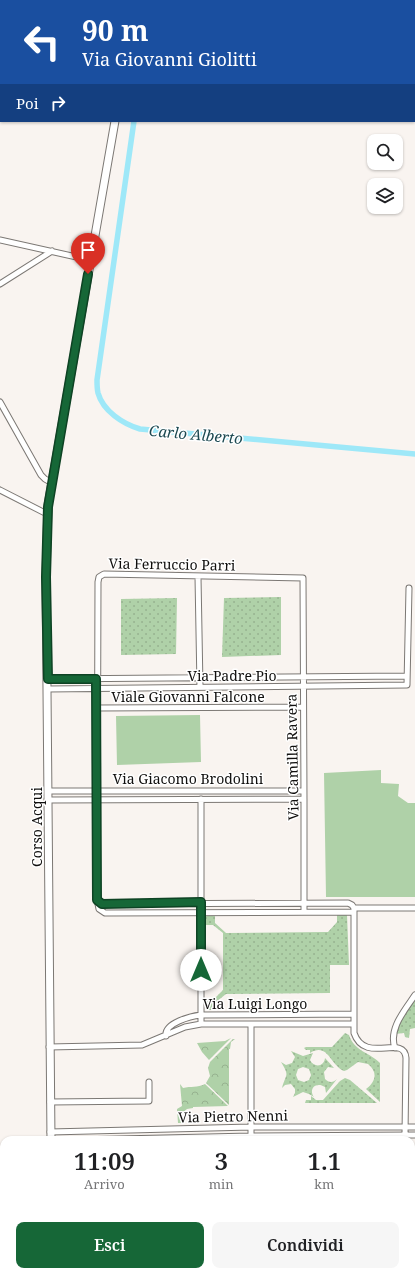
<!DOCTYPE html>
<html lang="it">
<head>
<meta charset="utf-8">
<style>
	:root { --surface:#fff; --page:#f6f6f6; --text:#202124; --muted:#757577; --accent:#166737 }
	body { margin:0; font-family:"Noto Serif",serif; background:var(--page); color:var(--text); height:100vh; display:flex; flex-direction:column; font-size:15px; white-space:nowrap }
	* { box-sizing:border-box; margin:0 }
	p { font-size:13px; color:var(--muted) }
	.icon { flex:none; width:22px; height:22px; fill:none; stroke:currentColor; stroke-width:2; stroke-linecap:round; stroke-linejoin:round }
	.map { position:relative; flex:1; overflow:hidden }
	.drawer { position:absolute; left:0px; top:1136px; width:415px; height:140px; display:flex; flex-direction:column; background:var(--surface); border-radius:12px 12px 0 0; box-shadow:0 1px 3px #0004 }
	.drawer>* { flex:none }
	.hud { position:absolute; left:0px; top:0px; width:415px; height:122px; box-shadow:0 1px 3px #0004; background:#1a4fa0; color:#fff; overflow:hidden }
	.tools { position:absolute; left:367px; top:134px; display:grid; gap:8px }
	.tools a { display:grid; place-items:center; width:36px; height:36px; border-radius:8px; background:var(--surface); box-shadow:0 1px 3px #0004; font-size:20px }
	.pin { position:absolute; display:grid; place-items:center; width:34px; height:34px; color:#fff; margin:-41px -17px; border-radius:50% 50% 50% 0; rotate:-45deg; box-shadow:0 0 4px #0007 }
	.pin .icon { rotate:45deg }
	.me { position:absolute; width:44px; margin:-22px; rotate:0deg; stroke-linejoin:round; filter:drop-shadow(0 0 3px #0008) }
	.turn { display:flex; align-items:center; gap:14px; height:84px; padding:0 16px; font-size:18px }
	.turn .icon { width:52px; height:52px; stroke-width:2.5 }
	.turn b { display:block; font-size:28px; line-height:34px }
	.then { display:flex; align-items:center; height:38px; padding:0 16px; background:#0003; gap:8px; font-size:15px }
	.eta { display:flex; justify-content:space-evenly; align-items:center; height:68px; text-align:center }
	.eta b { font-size:24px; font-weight:600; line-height:28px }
	.action { display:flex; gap:8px; margin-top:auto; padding:8px 16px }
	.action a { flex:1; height:46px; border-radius:8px; background:var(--accent); color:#fff; font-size:16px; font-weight:600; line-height:46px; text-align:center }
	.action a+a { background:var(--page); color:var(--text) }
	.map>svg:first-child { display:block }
	.grass { fill:url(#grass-dots); fill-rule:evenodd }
	.park { fill:url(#park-crowns) }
	.pitch { fill:#afd1a8 }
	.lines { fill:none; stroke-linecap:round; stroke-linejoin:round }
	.canal { stroke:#9ee8f8; stroke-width:5.5 }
	.street-casing { stroke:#7c7874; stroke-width:7 }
	.secondary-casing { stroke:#7c7874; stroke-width:9 }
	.street { stroke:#fff; stroke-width:5 }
	.secondary { stroke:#fff; stroke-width:7 }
	.rail-casing { stroke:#4a4846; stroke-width:3 }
	.rail { stroke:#fff; stroke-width:1.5; stroke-dasharray:4.5; stroke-linecap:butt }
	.route-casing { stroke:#0e4324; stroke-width:10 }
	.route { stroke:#166737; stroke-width:7 }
	.labels { text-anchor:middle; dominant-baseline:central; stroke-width:3; stroke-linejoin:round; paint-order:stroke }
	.street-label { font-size:14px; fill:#100f0e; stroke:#fff }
	.water-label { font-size:15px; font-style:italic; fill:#1d4951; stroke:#fff }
</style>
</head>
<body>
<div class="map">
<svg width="415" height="1276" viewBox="0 0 415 1276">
	<defs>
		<pattern id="grass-dots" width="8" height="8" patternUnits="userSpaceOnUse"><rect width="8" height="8" fill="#afd1a8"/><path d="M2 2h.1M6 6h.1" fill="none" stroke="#96b28f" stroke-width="1.8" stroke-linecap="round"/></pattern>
		<pattern id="park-crowns" width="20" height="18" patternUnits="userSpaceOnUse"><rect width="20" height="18" fill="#afd1a8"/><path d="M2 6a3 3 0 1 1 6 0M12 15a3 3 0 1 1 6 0" fill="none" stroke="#96b28f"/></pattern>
	</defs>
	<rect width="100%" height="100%" fill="#f9f4f0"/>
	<!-- grass -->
	<path class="grass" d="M281,597v58l-59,2 2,-59z
		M177,598l-1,56 -55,1v-56z
		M206,915h9v8l11,10 102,-1 9,-10v-7h10l2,50h-19v28l-104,1 -10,8 -1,8h-9v-11l7,1 10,-10v-57l-10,-8h-7z
		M415,996v32l-5,1 -1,9 -4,-1 -1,-4 -9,1 1,-8z
		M345,1033l4,2c5,16 20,17 31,28v39l-14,-13c10,-7 12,-17 2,-25l-10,-2 -11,8 -3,1c-14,-6 -16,-29 -34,-18v-3h-4l-2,-2 2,-1h26z
		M291,1051l12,5 10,-3 -3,7c4,8 14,7 15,-2l9,10 -6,-1 -4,5 1,7c4,4 8,4 12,0l-11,14 -1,-6c-9,-6 -17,2 -11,10l-5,-3 -6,-2 -10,5 2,-4v-4l-4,-5 -6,1 -3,3c4,-15 8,-11 -1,-26l5,3 6,-2 3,-6zM303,1067l6,2 2,6 -2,5 -5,2 -6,-2 -2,-5 2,-6z
		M345,1078l5,2 27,23h-72l1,-3h5v-4l5,4h7l17,-19z"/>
	<!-- park -->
	<path class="park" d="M231,1038l-22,22 -7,-8 -5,-9 28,-2z
		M233,1039h2l-4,3 -1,7h-1v56l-23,-22 4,-7 -2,-8 2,-6z
		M180,1084l3,4c8,-2 14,0 22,-4l23,22 -35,1v1l-6,1 -6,5v9h-3l-1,-14 5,-3z"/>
	<!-- pitch -->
	<path class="pitch" d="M200,715l1,47 -84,3 -1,-49z
		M381,770v13l18,1 -1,12 10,7h7v94h-89l-2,-124z"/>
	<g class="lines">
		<!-- canal -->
		<path class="canal" d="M152,1l1,-1
			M134,121l-37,259c0,4 0,9 1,13 5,18 25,31 42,36l275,25"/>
		<!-- street casing -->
		<g class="street-casing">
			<path id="street" d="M197,0l1,1
				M269,0l1,1
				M0,240l90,20
				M0,284l52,-33
				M0,402l41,73 4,4 7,4
				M0,490l47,24
				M198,577l2,110
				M48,679l359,-3
				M48,689l359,-4 2,-97
				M97,708l206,-1
				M48,791h256
				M49,800l255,-1
				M97,899l2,3 3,2 246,-1 4,2 2,3v125c11,32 50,0 52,25l-1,77
				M354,908h61
				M304,911v-112l-1,-221 -199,-4 -5,3 -1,5 -1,317 2,10 6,4 249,-1
				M201,1024v-225
				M251,1024v116
				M166,1036c-2,-13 25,-20 35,-21l152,-1
				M49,1047l93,-2 43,-18 16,-3h152
				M395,1048c-7,-19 10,-38 20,-53
				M50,1102l99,-1v-19
				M50,1132l201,-5h164
				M75,1140l176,-4 164,-1
				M0,1203l4,-1
				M411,1238h4
				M411,1247h4
				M171,1272l2,4
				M302,1272l3,4
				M406,1272v4
				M138,1276l5,-4"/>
		</g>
		<!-- secondary casing -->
		<g class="secondary-casing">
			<path id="secondary" d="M136,1l1,-1
				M51,1140l-5,-563 2,-72 67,-384
				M47,1276l1,-4
				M53,1276v-4"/>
		</g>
		<!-- street -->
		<use href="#street" class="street"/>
		<!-- secondary -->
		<use href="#secondary" class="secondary"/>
		<!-- rail casing -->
		<g class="rail-casing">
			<path id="rail" d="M40,1l1,-1
				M0,83l1,-2"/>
		</g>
		<!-- rail -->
		<use href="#rail" class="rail"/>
	</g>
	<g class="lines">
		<!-- route casing -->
		<g class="route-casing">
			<path id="route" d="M88,274l-40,233 -2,70 2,102h48l1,221 5,4 99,-2v68"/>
		</g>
		<!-- route -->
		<use href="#route" class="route"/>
	</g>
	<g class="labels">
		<!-- street labels -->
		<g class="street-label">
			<text transform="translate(172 564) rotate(1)">Via Ferruccio Parri</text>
			<text x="232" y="675">Via Padre Pio</text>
			<text x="188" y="696">Viale Giovanni Falcone</text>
			<text transform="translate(292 757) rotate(-91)">Via Camilla Ravera</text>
			<text x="188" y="778">Via Giacomo Brodolini</text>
			<text transform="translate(36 827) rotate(-90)">Corso Acqui</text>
			<text x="255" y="1003">Via Luigi Longo</text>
			<text transform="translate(233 1116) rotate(-1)">Via Pietro Nenni</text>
		</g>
		<!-- water labels -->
		<g class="water-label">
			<text transform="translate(196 434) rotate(5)">Carlo Alberto</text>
		</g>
	</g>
</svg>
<div class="tools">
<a><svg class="icon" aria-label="search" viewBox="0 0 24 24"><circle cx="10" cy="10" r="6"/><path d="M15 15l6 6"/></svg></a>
<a><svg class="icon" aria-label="layers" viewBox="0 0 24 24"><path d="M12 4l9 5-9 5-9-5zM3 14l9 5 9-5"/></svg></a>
</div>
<div class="pin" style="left:88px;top:274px;background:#d93025"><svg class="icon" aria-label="arrive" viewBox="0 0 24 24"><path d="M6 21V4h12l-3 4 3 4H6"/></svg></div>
<svg class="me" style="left:201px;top:970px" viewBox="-20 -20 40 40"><circle r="19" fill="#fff"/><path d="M0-13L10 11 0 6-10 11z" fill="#166737"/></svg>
<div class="hud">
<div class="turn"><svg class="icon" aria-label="left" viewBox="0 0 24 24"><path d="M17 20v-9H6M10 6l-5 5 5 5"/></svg><div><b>90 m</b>Via Giovanni Giolitti</div></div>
<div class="then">Poi<svg class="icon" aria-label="right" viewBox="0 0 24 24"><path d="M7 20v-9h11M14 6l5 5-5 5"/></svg></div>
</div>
<section class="drawer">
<div class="eta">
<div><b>11:09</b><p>Arrivo</p></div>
<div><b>3</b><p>min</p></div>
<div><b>1.1</b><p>km</p></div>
</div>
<div class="action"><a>Esci</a><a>Condividi</a></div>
</section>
</div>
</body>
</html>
